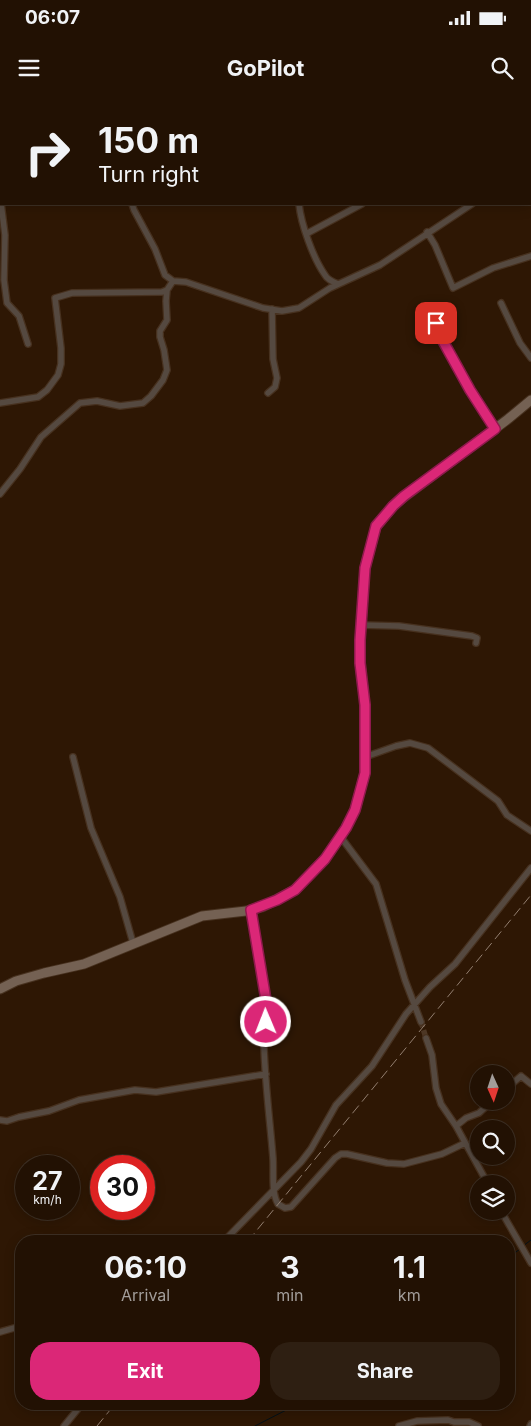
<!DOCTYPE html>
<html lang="en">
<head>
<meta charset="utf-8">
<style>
	:root { --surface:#221103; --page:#2e1f12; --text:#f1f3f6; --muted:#a29d9a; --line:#3f3125; --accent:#db2777 }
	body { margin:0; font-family:Inter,sans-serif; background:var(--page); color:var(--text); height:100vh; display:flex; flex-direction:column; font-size:19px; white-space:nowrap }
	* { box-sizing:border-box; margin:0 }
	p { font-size:16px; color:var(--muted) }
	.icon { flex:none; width:28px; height:28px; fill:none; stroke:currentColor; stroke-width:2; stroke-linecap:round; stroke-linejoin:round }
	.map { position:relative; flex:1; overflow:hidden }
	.drawer { position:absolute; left:15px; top:1135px; width:500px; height:175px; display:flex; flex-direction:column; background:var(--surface); border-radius:20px; box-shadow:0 2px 12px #0003,0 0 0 1px var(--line) }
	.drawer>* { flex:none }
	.guide { position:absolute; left:0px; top:0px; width:531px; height:105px; box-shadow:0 2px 12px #0003,0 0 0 1px var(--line); background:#221103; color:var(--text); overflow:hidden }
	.needle { width:32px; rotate:177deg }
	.buttons { position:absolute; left:470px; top:965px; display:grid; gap:10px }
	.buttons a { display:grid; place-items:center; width:45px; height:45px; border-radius:50%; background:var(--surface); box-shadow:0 2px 12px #0003,0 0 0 1px var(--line); font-size:25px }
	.speed { position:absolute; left:15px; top:1055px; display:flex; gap:10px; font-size:25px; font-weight:700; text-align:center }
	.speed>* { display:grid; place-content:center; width:65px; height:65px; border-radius:50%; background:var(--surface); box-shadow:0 2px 12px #0003,0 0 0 1px var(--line); line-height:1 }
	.speed small { font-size:12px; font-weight:400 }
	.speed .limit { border:8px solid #d22; background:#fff; color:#111 }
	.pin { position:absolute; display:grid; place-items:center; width:42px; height:42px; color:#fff; margin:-21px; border-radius:10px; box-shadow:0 2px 8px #0006 }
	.me { position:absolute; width:55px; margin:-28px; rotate:359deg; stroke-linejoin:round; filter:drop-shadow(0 0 4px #0008) }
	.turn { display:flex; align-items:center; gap:18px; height:105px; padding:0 15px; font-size:22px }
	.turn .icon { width:65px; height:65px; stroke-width:2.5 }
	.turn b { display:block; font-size:35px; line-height:42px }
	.eta { display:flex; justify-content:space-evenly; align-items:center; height:85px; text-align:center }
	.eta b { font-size:30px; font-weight:700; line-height:35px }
	.primary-button { display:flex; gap:10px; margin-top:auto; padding:10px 15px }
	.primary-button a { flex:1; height:58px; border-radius:20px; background:var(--accent); color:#fff; font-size:20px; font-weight:700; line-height:58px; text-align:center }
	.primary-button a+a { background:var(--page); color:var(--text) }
	.status { display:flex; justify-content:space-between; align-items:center; height:35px; padding:0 25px; background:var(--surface); direction:ltr }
	.status svg { height:14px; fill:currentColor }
	header { display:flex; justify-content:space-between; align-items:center; height:65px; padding:0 15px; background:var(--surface); font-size:22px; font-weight:700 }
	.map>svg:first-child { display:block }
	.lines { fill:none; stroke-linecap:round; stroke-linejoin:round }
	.stream { stroke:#041118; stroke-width:1 }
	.street-tunnel { stroke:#4d3725; stroke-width:5.5; stroke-dasharray:5.5 3; stroke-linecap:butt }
	.street-casing { stroke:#47311f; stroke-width:8 }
	.secondary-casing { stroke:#47311f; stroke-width:11 }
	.street { stroke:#554940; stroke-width:5.5 }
	.secondary { stroke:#746153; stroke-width:9 }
	.rail { stroke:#927e6f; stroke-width:1; stroke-dasharray:10 5; stroke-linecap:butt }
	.route-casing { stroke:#8e194d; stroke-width:12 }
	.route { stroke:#db2777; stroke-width:9 }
</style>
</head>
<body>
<div class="status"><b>06:07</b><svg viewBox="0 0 49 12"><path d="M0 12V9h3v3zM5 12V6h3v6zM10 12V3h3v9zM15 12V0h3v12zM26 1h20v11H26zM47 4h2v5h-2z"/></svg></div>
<header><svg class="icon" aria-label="menu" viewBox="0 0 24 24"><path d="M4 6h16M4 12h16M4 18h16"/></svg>GoPilot<svg class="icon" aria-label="search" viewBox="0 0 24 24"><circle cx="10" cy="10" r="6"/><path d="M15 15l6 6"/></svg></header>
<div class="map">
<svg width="531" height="1326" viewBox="0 0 531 1326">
	<rect width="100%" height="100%" fill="#2e1704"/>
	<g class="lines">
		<!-- stream -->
		<path class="stream" d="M523,1146l8,-6
			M509,1157l11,-8
			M255,1326l43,-22"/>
		<!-- street-tunnel -->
		<path class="street-tunnel" d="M421,922l5,16"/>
		<!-- street casing -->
		<g class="street-casing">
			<path id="street" d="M60,0v1
				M236,0l1,1
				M300,0v1
				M530,69l1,-1
				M0,75l1,13
				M0,99h1
				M1,103l4,32 -1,45 3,23 12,13 9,28
				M132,104l2,6 21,39 10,26 8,6 13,1 77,26 19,3 17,-3 31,-20 50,-23 92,-61
				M299,104c2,20 14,54 26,71 2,4 8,7 13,9
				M427,132l8,13 18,43 40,-20 38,-12
				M306,134l56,-30
				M501,203l19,40 11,15
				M436,223l3,9 31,58 25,39
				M268,293l7,-6 2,-9 -4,-19 -1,-50
				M0,303l38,-6 9,-7 11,-15 3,-11v-16l-6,-50 17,-5 90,-1 5,-2 6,-9
				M0,394l20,-25 21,-32 39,-34 17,-2 23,5 23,-3 8,-7 12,-16 4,-10 -3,-20 -4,-13v-6l7,-11 -1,-19 1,-11
				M360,525l39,1 73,10 5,2 -1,5
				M73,657l18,71 29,69 13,46
				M365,657l31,-11 14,-3 18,5 70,53 9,14 24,16
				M340,736l36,48 29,96 16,42
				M251,810l15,90c2,15 -3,30 -2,46 1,37 6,75 9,112 1,14 -2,34 5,46l7,4 6,-1 44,-49 6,-4h6l40,9 17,1 38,-10 23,-11
				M426,938l6,17 4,33 5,16 15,22 32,58
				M506,989l15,-13 10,8
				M0,1020l7,1 12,-4 30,-6 30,-11 56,-10 21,2 110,-18
				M456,1026l10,-8 13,-5 13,-12
				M501,1111l30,52
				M224,1141l77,-79 10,-13 25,-44 36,-39 34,-52 24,-27 25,-23 76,-96
				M0,1232l21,-6
				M64,1326l18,-22
				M399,1326l18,-5 31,-1 6,2h15l9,4
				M530,1326l1,-2"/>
		</g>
		<!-- secondary casing -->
		<g class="secondary-casing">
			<path id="secondary" d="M0,889l16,-8 28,-8 40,-9 118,-48 44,-5 16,-4 33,-17 30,-31 21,-31 9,-18 10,-37v-68l-5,-42v-23l5,-72 11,-41 17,-21 11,-9 104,-78 23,-19"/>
		</g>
		<!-- street -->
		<use href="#street" class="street"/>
		<!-- secondary -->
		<use href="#secondary" class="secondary"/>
		<!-- rail -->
		<path class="rail" d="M248,1141l283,-346
			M97,1326l18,-22"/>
	</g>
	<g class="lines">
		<!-- route casing -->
		<g class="route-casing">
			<path id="route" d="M266,922v-22l-15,-90 26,-10 18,-10 30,-31 21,-31 9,-18 10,-37v-68l-5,-42v-23l5,-72 11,-42 17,-20 11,-10 91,-67 -25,-39 -32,-58 -2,-9"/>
		</g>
		<!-- route -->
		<use href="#route" class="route"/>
	</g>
</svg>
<div class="buttons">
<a><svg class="needle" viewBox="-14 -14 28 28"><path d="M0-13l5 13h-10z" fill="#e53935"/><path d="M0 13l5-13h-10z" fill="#a29d9a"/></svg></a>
<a><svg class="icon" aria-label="search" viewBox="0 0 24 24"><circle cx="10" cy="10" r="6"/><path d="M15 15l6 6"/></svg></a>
<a><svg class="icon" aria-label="layers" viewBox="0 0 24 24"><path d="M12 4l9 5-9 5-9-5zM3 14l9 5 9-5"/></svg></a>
</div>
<div class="speed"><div>27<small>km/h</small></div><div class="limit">30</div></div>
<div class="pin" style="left:436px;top:223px;background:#d93025"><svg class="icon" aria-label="arrive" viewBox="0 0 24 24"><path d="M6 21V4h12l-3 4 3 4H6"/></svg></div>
<svg class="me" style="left:266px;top:922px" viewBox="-20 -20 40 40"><circle r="17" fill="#db2777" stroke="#fff" stroke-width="3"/><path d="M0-11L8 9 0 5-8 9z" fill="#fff"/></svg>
<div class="guide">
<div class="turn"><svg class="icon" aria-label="right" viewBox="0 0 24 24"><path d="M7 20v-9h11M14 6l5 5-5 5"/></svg><div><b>150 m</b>Turn right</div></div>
</div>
<section class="drawer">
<div class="eta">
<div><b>06:10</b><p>Arrival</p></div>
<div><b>3</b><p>min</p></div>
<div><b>1.1</b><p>km</p></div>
</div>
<div class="primary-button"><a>Exit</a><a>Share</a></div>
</section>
</div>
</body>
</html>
